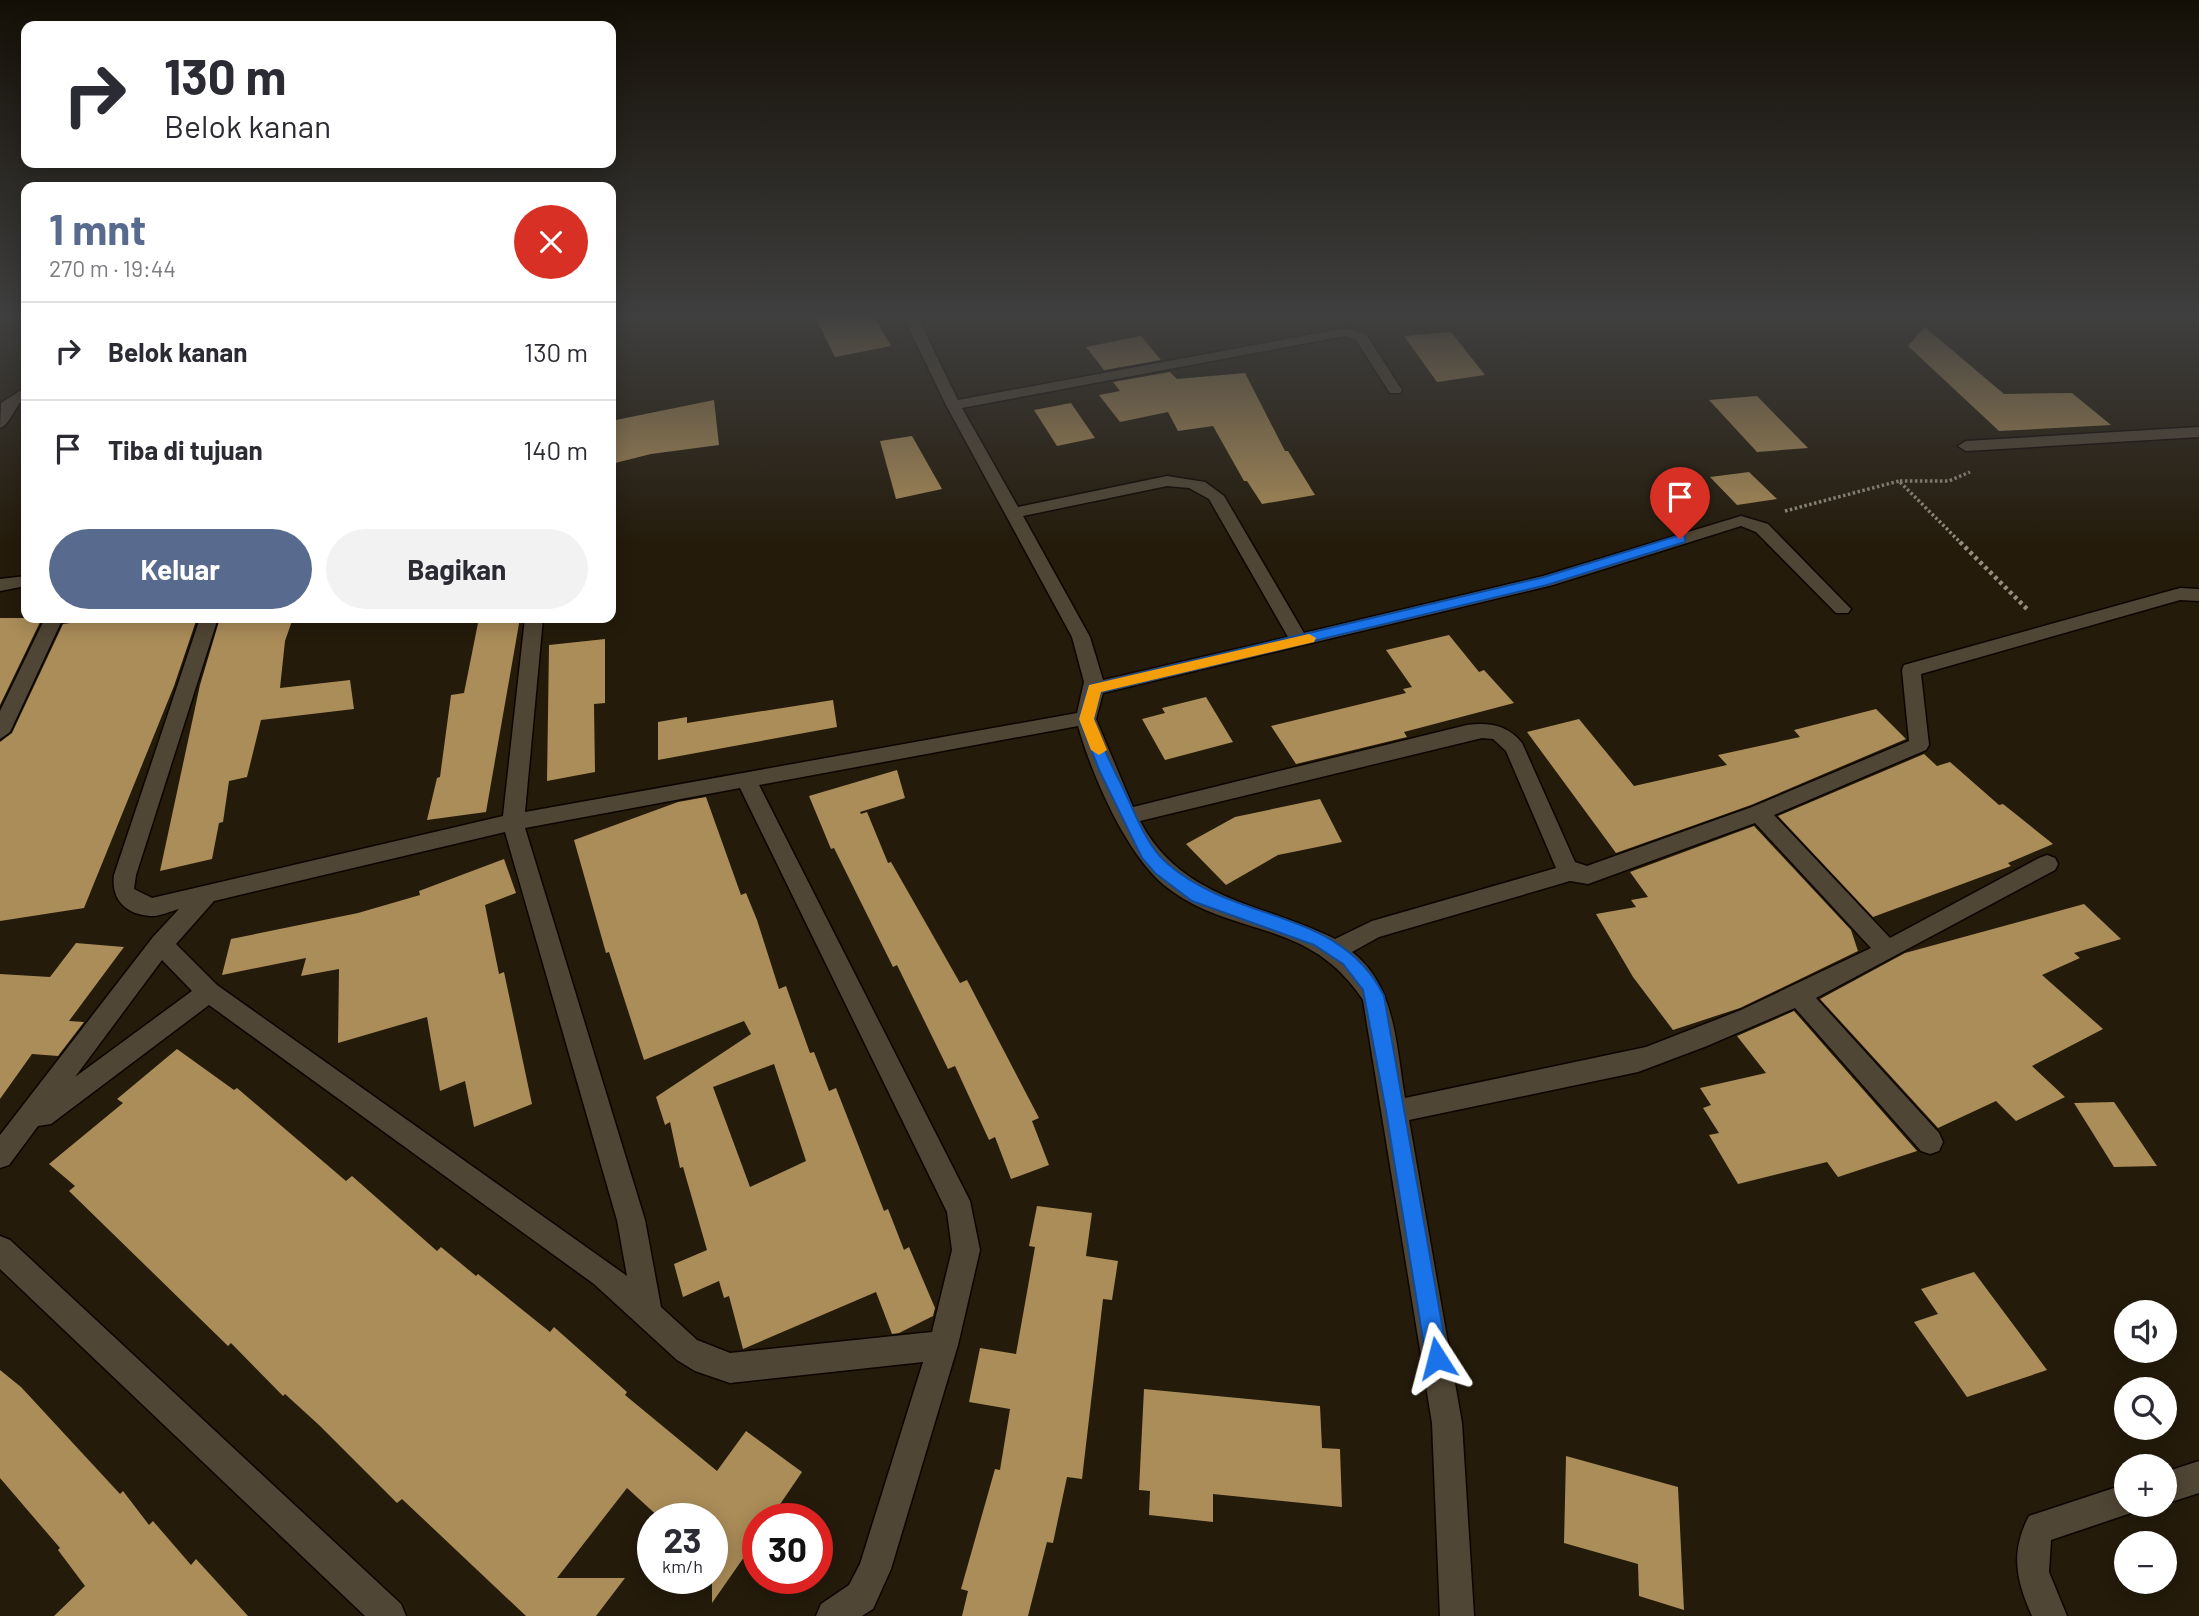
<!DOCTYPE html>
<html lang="id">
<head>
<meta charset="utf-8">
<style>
	:root { --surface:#fff; --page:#f2f2f3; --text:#2b2b33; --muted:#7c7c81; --line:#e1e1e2; --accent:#586a8e }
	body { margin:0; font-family:Barlow,sans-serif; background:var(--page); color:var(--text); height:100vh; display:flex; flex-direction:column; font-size:26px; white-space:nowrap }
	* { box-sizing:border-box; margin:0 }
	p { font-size:23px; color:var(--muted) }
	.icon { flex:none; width:38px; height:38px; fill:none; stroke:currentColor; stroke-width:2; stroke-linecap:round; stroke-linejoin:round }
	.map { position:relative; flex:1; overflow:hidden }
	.panel { position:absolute; left:21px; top:182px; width:595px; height:441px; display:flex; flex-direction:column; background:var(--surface); border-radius:14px; box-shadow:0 4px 18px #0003 }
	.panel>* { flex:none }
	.top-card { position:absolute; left:21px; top:21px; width:595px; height:147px; border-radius:14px; box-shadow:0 4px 18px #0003; background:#fff; color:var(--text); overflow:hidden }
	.controls { position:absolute; left:2114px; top:1300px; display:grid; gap:14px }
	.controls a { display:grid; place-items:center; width:63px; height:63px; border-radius:50%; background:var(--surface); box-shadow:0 4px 18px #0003; font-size:35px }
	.speed { position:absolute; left:637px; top:1503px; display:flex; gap:14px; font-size:35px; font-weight:700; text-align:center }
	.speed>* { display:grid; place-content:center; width:91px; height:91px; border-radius:50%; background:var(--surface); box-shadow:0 4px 18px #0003; line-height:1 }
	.speed small { font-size:18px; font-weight:400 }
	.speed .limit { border:10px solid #d22; background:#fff; color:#111 }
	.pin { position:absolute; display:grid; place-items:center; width:60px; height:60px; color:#fff; margin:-72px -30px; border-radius:50% 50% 50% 0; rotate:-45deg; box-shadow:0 0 7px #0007 }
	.pin .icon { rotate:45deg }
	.me { position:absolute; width:77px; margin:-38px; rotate:351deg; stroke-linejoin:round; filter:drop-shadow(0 0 5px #0008) }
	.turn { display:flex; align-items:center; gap:24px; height:147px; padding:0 28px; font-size:32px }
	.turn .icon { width:91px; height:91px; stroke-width:2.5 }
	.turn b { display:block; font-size:49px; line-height:60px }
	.round { display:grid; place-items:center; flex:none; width:74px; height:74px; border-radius:37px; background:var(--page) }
	.head { display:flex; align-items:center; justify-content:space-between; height:119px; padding:0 28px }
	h1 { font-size:42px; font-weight:700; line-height:52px; color:var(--accent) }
	.action { display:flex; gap:14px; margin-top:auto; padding:14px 28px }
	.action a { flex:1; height:80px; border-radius:42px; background:var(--accent); color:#fff; font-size:28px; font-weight:700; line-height:80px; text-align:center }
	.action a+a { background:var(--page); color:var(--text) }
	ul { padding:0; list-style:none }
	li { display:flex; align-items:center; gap:21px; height:98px; padding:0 28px; border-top:2px solid var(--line) }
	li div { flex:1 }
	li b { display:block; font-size:26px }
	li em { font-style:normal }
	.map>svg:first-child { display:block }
	.building { fill:#ab8d59; fill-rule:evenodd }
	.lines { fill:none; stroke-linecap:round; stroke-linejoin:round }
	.street-casing { stroke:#0d0500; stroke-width:3 }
	.path-far1 { stroke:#958d81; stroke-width:3.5; stroke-dasharray:2.5 2.5; stroke-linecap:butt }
	.path { stroke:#958d81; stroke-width:4.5; stroke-dasharray:3.5 3.5; stroke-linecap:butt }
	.street { fill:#504635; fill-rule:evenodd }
	.route { fill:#1a73e8; stroke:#114b97; stroke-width:2 }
	.slow { fill:#f59e0b }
</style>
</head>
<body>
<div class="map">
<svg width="2199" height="1616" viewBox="0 0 2199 1616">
	<rect width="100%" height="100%" fill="#241b0b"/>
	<!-- building -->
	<path class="building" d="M816,318h59l16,28 -56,11z
		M1925,327l79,67 68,-1 39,32 -112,6 -91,-85z
		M1451,332l34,43 -48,7 -33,-46z
		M1141,336l20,24 -57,10 -18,-23z
		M1170,372l7,7 68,-6 40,78h3l27,44 -53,9 -15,-23h-3l-31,-55 -35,5 -10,-19 -48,10 -21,-27 21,-4 -7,-9z
		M1757,396l51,52 -51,4 -48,-52z
		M714,400l5,45 -68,9 -40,10v-43z
		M1071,403l24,35 -38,8 -23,-36z
		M912,436l30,53 -46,10 -16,-58z
		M1749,472l28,27 -40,6 -27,-28z
		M0,618h42l-42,87z
		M107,618h90l-23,68 -90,222 -84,13v-179l12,-9 51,-109z
		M220,618h73l-8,23 -5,47 70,-8 4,29 -93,11 -14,57 -18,4 -6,41 -4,1 -7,36 -52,12 40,-186z
		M479,618h41l-34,194 -59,8 10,-42 3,-1 11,-82 13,-2z
		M1449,635l30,37 5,-2 30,33 -110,29 3,5 -111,27 -25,-38 135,-33 -3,-4 9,-2 -26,-37z
		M605,639v64l-11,1 1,68 -48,9 2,-136z
		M1206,697l27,45 -68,18 -23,-41 23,-6 -3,-5z
		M833,700l4,27 -179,33v-38l29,-5v6z
		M1876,709l30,30 -155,66 -135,48 -89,-121 52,-13 55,67 93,-21 -9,-10 82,-18 -6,-7z
		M1924,754l13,12 13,-4 49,43 4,-1 50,40 -45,19 3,3 -138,51 -95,-101z
		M897,770l8,28 -45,14 1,2 6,-2 21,51 3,-1 69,121 7,-3 72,138 -7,3 17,44 -38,14 -16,-42 -6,3 -34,-74 -7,3 -51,-104 -4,2 -59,-119 -3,1 -22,-53z
		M706,797l35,98 5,-2 11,27 22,69 7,-3 24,67 4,-1 15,39 7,-3 48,123 4,-2 16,41 5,-3 26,61 -2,8 -34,17 -7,1 -16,-42 -133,57 -14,-53 -5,2 -5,-17 -36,16 -9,-33 33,-14 -24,-83 -3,1 -10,-46 -5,3 -9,-28 95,-63 -7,-13 -100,39 -35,-108 -3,1 -32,-113 104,-38zM774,1064l32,97 -56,26 -37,-100z
		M1320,799l22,43 -64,13 -52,30 -40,-41 49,-27z
		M1754,826l97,104 7,21 -118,57 -67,22 -40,-53 -37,-63 40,-7 -5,-7 17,-3 -18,-25z
		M504,859l12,34 -31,12 14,69 5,-2 28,132 -58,23 -9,-46 -25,10 -13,-74 -89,26 1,-74 -38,7 5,-18 -84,17 9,-36 127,-26 62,-18 -1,-4z
		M2084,904l37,35 -47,14 6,5 -38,17 61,54 -71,37 33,31 -49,24 -20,-20 -58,27 -118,-129 85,-46z
		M76,943l48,4 -55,74 15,1 -26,34 -26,-2 -32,45v-125l50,3z
		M1794,1011l123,140 -79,26 -11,-15 -89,22 -29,-49 10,-2 -16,-25 8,-3 -11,-17 66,-15 -29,-37z
		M177,1049l57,41 3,-2 109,93 6,-5 85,75 4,-4 35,29 2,-2 72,58 4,-5 73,65 -2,3 92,76 29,-40 56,41 -32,47h-12v18l-46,66v-84h-51l-34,-31 -70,90h68l-29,38h-70l-124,-117 -5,4 -78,-78 -34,-31 -2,2 -52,-53 -3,3 -159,-155 6,-5 -26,-22 74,-61 -6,-4z
		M2114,1102l43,64 -43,1 -40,-64z
		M1037,1206l55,7 -6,43 32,5 -6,39 -9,-1 -21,180 -15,-2 -14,66 -6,-1 -19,74h-66l6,-25 -7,-2 34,-120 5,1 10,-61 -41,-7 11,-54 36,6 19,-107 -6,-1z
		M1974,1272l73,98 -80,27 -53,-75 24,-8 -17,-25z
		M0,1370l21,17 99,107 3,-3 26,34 4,-4 38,44 5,-6 52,57h-194l31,-30 -27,-36 2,-2 -60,-70z
		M1144,1389l176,17 2,42 18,1 2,58 -129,-13v28l-64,-7 1,-24 -11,-1z
		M1566,1456l112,31 6,123 -45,-14 -1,-32 -74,-21z"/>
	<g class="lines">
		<!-- street casing -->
		<g class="street-casing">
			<path id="street" d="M904,318h14l40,82 388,-72 20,6 36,56 -2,3h-10l-34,-53 -11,-4 -383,72 56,99 149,-31 38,6 19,14 80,137 239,-57 198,-60 27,8 83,85 -3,4h-12l-80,-81 -15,-6 -188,59 -450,108 -7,26 37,88 334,-82c22,-3 41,0 55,18l53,119 12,4 165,-59 157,-66 -7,-71 2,-5 276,-77 19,1v12l-19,-1 -259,74 8,71 -3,5 -152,65 116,123 149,-80 8,-3 8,3 3,6 -3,6 -239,128 123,135 4,9 -4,9 -9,3 -9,-3 -126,-143 -88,38 -69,26 -229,48 53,303 12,193h-34l-8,-193 -69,-423c-55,-84 -133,-61 -199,-115 -39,-33 -72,-110 -86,-159l-319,59 211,416 10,49 -22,95 -67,224 -18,40 -11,7h-46l5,-12 28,-19 11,-21 63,-202 -193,21 -35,-12 -18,-11 -83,-76 -385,-279 -158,119 -13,2 -29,39 -9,3v-33l153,-198 26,-28c-8,2 -20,8 -29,7 -25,-2 -39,-17 -36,-41l86,-257h18l-82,257 -2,14 18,9 351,-82 22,-198h18l-18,194 552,-99 7,-31 -12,-45 -126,-232zM1167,486l22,2 20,11 79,138 -185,43 -13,-43 -67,-121zM1482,738l11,1 13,12 50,117 -184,53 -37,18c-73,-36 -154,-39 -195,-118zM740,788l207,424 5,38 -20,82 -202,21 -33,-13 -36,-33 -16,-87 -120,-392zM1755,823l116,125 -130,62 -95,37 -241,51c-9,-52 -9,-112 -53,-146l27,-15 191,-56 18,3zM505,832l112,388 10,56 -410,-291 -41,-41 38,-43zM162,960l30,31 -117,86z
				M26,387v10c-12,9 -15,27 -26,31l1,-25z
				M2199,427v10l-233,14 -8,-5 8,-5z
				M26,576v10l-26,5v-12z
				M45,618h18l-53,114 -10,7v-28z
				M0,1236l10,4 391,364 5,12h-41l-365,-347z
				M2199,1461v32l-34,11v-32z
				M2126,1484v21h14l-3,6 -86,29 -2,32 18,44h-35c-16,-36 -22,-64 -3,-100z"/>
		</g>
		<!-- path-far1 -->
		<path class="path-far1" d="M1785,511l114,-30
			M1962,544l-63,-63h50l21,-9"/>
		<!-- path -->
		<path class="path" d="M1960,542l69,69"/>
		<!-- street -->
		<use href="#street" class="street"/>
	</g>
	<!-- sky -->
	<linearGradient id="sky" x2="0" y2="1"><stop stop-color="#140f06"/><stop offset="0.58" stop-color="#3f3f3f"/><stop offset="1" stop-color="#3f3f3f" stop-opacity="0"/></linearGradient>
	<rect width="2199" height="545" fill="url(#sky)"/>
	<!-- route -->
	<path class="route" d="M1680,535l5,1v6l-138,43 -446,107c-2,8 -7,19 -7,26 1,15 19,50 26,64 14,27 25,63 48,82 69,60 173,44 216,132l64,362 -3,8 -8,3 -8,-3 -3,-8 -40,-247 -23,-121 -20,-26 -29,-19 -122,-44 -37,-28 -13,-15 -42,-86 -21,-53 10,-34 5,-1 450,-107z"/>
	<!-- slow -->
	<path class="slow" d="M1309,634l7,4 -2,4 -213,50 -7,27 13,31 -8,5 -8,-5 -12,-31 10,-34z"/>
</svg>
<div class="controls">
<a><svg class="icon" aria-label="sound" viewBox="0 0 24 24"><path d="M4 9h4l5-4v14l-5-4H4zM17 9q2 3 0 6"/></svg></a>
<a><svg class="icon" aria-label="search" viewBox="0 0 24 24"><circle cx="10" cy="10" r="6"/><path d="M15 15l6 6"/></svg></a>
<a>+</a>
<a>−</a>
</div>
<div class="speed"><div>23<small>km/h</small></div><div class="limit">30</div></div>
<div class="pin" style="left:1680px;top:539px;background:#d93025"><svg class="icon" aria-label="arrive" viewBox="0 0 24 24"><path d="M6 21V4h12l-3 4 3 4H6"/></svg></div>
<svg class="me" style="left:1437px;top:1358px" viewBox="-20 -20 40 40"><path d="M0-17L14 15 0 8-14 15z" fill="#1a73e8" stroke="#fff" stroke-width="4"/></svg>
<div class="top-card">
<div class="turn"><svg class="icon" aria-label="right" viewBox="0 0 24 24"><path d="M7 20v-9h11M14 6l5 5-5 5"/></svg><div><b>130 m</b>Belok kanan</div></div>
</div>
<section class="panel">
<div class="head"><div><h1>1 mnt</h1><p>270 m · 19:44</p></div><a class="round" style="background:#d93025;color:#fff"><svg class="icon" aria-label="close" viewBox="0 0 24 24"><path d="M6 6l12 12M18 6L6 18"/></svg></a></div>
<ul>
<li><svg class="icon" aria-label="right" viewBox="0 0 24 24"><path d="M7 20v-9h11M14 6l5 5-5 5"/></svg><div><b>Belok kanan</b></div><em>130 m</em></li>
<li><svg class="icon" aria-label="arrive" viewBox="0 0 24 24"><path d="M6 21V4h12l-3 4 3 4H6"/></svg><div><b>Tiba di tujuan</b></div><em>140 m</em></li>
</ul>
<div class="action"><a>Keluar</a><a>Bagikan</a></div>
</section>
</div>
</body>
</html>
